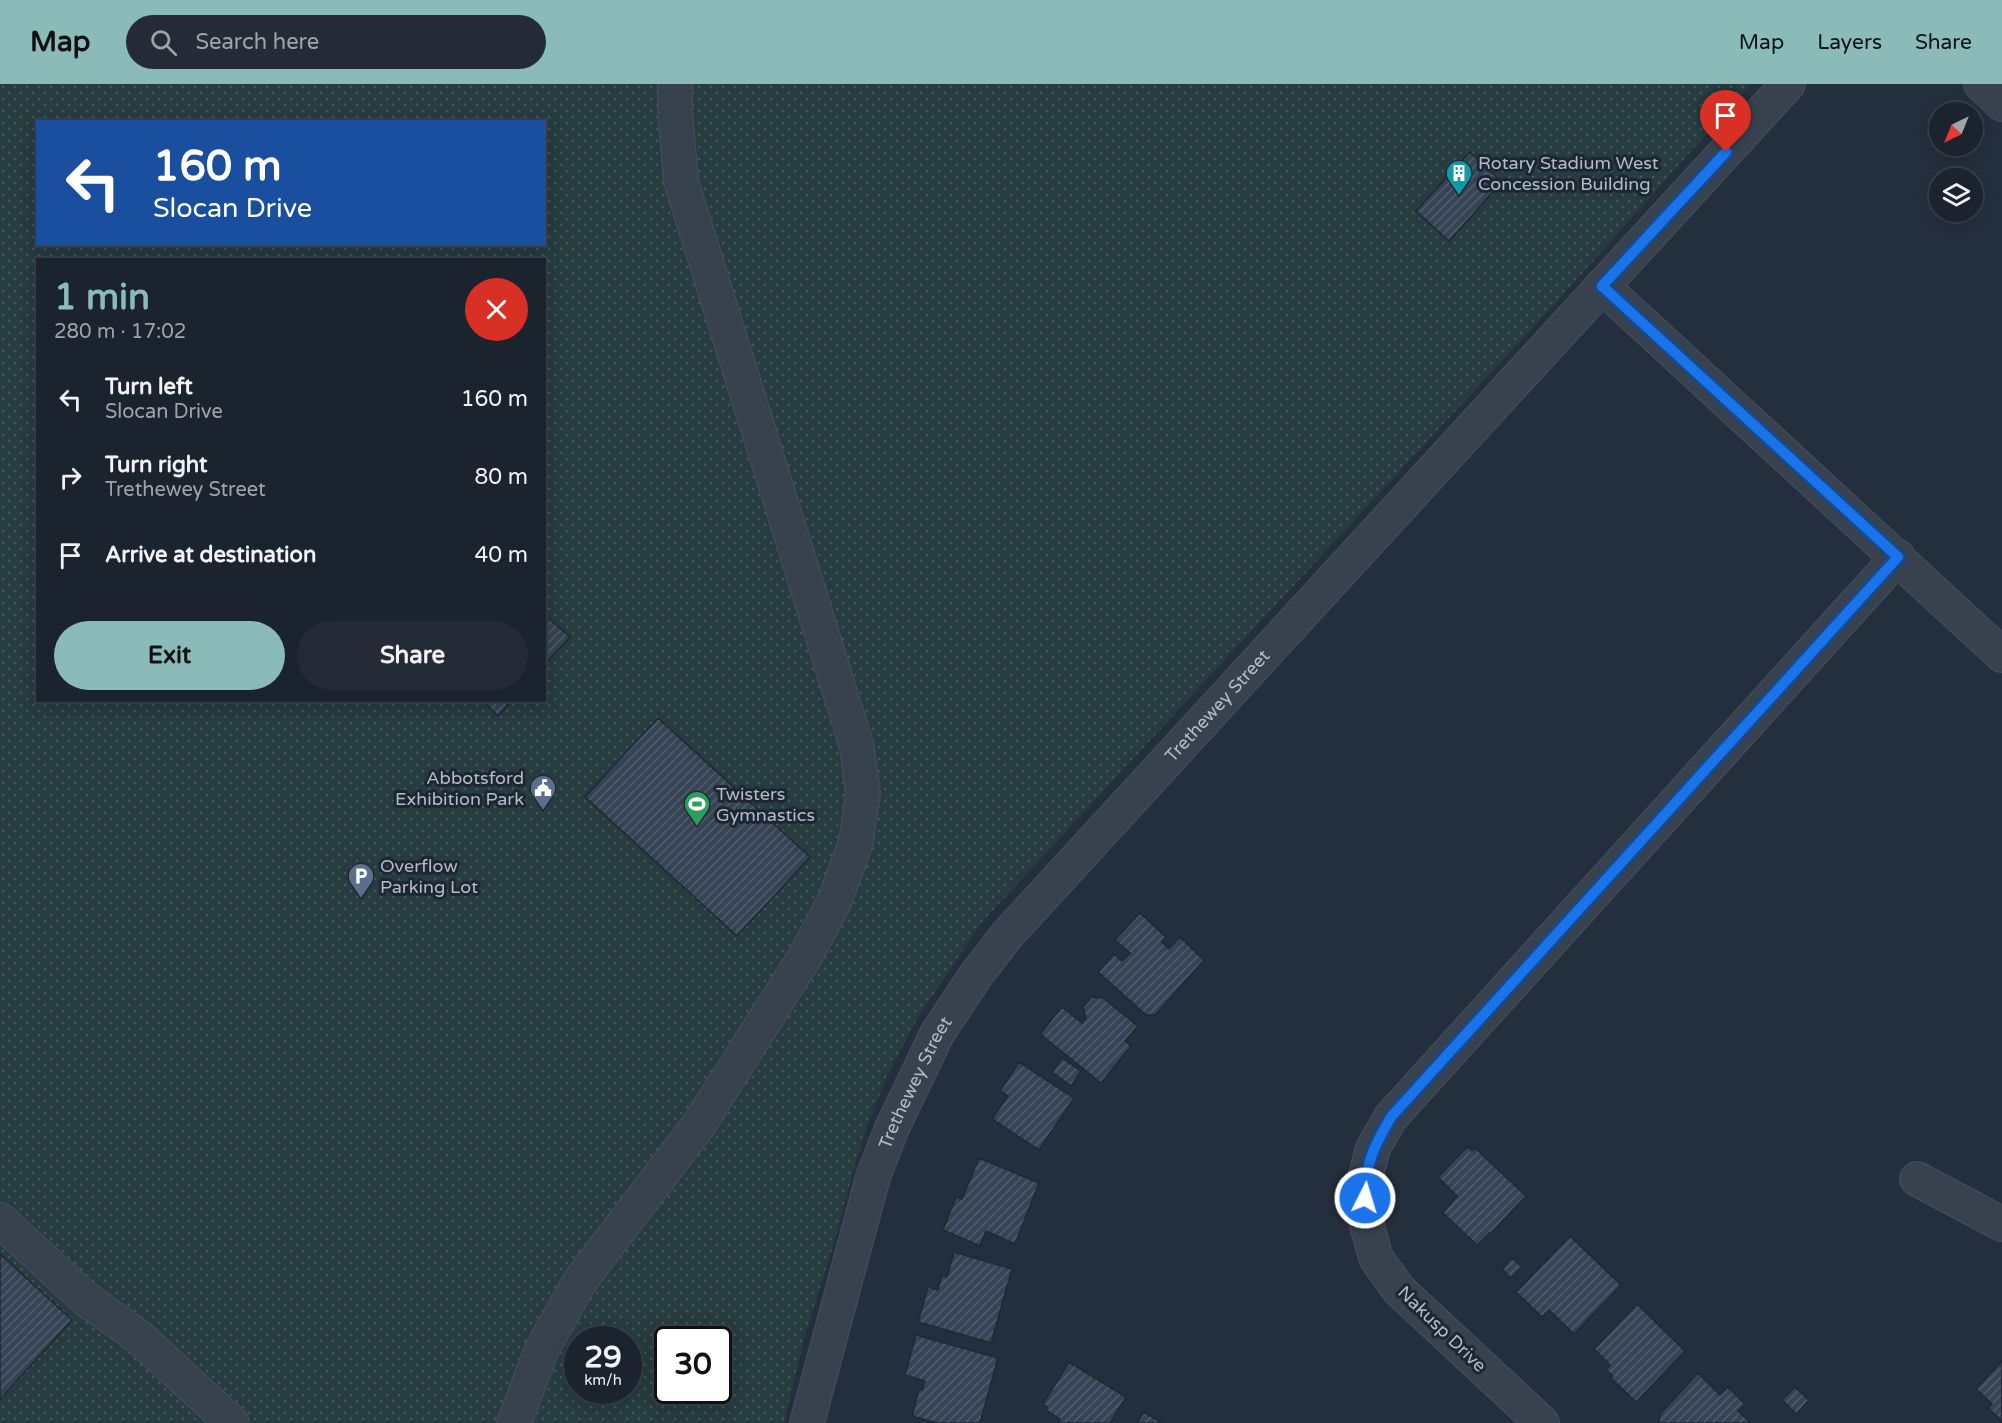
<!DOCTYPE html>
<html lang="en">
<head>
<meta charset="utf-8">
<style>
	:root { --surface:#1b232e; --page:#242b36; --text:#f1f3f6; --muted:#a0a4aa; --line:#39404a; --accent:#8bbbb9 }
	body { margin:0; font-family:"Varela Round",sans-serif; background:var(--page); color:var(--text); height:100vh; display:flex; flex-direction:column; font-size:22px; white-space:nowrap }
	* { box-sizing:border-box; margin:0 }
	p { font-size:20px; color:var(--muted) }
	.icon { flex:none; width:33px; height:33px; fill:none; stroke:currentColor; stroke-width:2; stroke-linecap:round; stroke-linejoin:round }
	.map { position:relative; flex:1; overflow:hidden }
	.sheet { position:absolute; left:36px; top:174px; width:510px; height:444px; display:flex; flex-direction:column; background:var(--surface); border-radius:0px; box-shadow:0 3px 15px #0003,0 0 0 2px var(--line) }
	.sheet>* { flex:none }
	.hud { position:absolute; left:36px; top:36px; width:510px; height:126px; border-radius:0px; box-shadow:0 3px 15px #0003,0 0 0 2px var(--line); background:#1a4fa0; color:#fff; overflow:hidden }
	.needle { width:39px; rotate:223deg }
	.buttons { position:absolute; left:1929px; top:18px; display:grid; gap:12px }
	.buttons a { display:grid; place-items:center; width:54px; height:54px; border-radius:50%; background:var(--surface); box-shadow:0 3px 15px #0003,0 0 0 2px var(--line); font-size:30px }
	.speed { position:absolute; left:564px; top:1242px; display:flex; gap:12px; font-size:30px; font-weight:700; text-align:center }
	.speed>* { display:grid; place-content:center; width:78px; height:78px; border-radius:50%; background:var(--surface); box-shadow:0 3px 15px #0003,0 0 0 2px var(--line); line-height:1 }
	.speed small { font-size:15px; font-weight:400 }
	.speed .limit { border:3px solid #111; border-radius:9px; background:#fff; color:#111 }
	.pin { position:absolute; display:grid; place-items:center; width:51px; height:51px; color:#fff; margin:-62px -26px; border-radius:50% 50% 50% 0; rotate:-45deg; box-shadow:0 0 6px #0007 }
	.pin .icon { rotate:45deg }
	.me { position:absolute; width:66px; margin:-33px; rotate:5deg; stroke-linejoin:round; filter:drop-shadow(0 0 4px #0008) }
	.turn { display:flex; align-items:center; gap:21px; height:126px; padding:0 18px; font-size:27px }
	.turn .icon { width:78px; height:78px; stroke-width:2.5 }
	.turn b { display:block; font-size:42px; line-height:51px }
	.round { display:grid; place-items:center; flex:none; width:63px; height:63px; border-radius:32px; background:var(--page) }
	.overview { display:flex; align-items:center; justify-content:space-between; height:102px; padding:0 18px }
	h1 { font-size:36px; font-weight:700; line-height:45px; color:var(--accent) }
	.primary-button { display:flex; gap:12px; margin-top:auto; padding:12px 18px }
	.primary-button a { flex:1; height:69px; border-radius:36px; background:var(--accent); color:#111; font-size:24px; font-weight:700; line-height:69px; text-align:center }
	.primary-button a+a { background:var(--page); color:var(--text) }
	ul { padding:0; list-style:none }
	li { display:flex; align-items:center; gap:18px; height:78px; padding:0 18px }
	li div { flex:1 }
	li b { display:block; font-size:22px }
	li em { font-style:normal }
	header { display:flex; align-items:center; gap:36px; box-sizing:border-box; height:84px; padding:0 30px; background:var(--accent); color:#111 }
	header strong { font-size:28px }
	nav { display:flex; gap:33px; margin-inline-start:auto; font-size:21px }
	.search { width:420px; height:54px; background:var(--page); display:flex; align-items:center; gap:15px; box-sizing:border-box; padding:0 21px; border-radius:33px; color:var(--muted); font-size:22px }
	.map>svg:first-child { display:block }
	.park { fill:url(#park-dots); fill-rule:evenodd }
	.building { fill:url(#building-hatch); stroke:#1f2835; stroke-width:1.5 }
	.lines { fill:none; stroke-linecap:round; stroke-linejoin:round }
	.minor-casing { stroke:#414a57; stroke-width:36 }
	.minor { stroke:#38414e; stroke-width:33 }
	.route-casing { stroke:#114b97; stroke-width:15 }
	.route { stroke:#1a73e8; stroke-width:10 }
	.labels { text-anchor:middle; dominant-baseline:central; stroke-width:6; stroke-linejoin:round; paint-order:stroke }
	.poi-label { font-size:18px; fill:#b4bcc9; stroke:#1d2633; text-anchor:start }
	.street-label { font-size:18px; fill:#b4bcc9; stroke:#1d2633 }
</style>
</head>
<body>
<header>
<strong>Map</strong>
<div class="search"><svg class="icon" aria-label="search" viewBox="0 0 24 24"><circle cx="10" cy="10" r="6"/><path d="M15 15l6 6"/></svg>Search here</div>
<nav><a>Map</a><a>Layers</a><a>Share</a></nav>
</header>
<div class="map">
<svg width="2002" height="1339" viewBox="0 0 2002 1339">
	<defs>
		<pattern id="park-dots" width="8" height="8" patternUnits="userSpaceOnUse" patternTransform="scale(1.5)"><rect width="8" height="8" fill="#263c3f"/><path d="M2 2h.1M6 6h.1" fill="none" stroke="#435659" stroke-width="1.8" stroke-linecap="round"/></pattern>
		<pattern id="building-hatch" width="6" height="6" patternUnits="userSpaceOnUse" patternTransform="scale(1.5)"><rect width="6" height="6" fill="#364354"/><path d="M-1 1l2-2M0 6l6-6M5 7l2-2" fill="none" stroke="#515c6b"/></pattern>
	</defs>
	<rect width="100%" height="100%" fill="#242f3e"/>
	<!-- park -->
	<path class="park" d="M0,0h1751l-189,212 -580,626 -65,97 -30,57 -17,43 -16,49 -20,75 -30,96 -20,84h-784zM38,38h506v122h-506zM38,176h506v440h-506zM578,1256h50v50h-50zM668,1256h50v50h-50z"/>
	<!-- building -->
	<path class="building" d="M1470,68l32,30 -53,59 -33,-30z
		M544,530l26,23 -26,28z
		M482,616h30l-14,16z
		M658,634l152,139 -73,79 -152,-139z
		M1140,829l26,24 -4,5 7,7 11,-12 24,23 -49,55h-9l-48,-43 16,-18 8,7 8,-8 -15,-13z
		M1092,913l11,1 35,28 -13,15 6,5 -30,37 -61,-49 22,-27 20,16 4,-5 -3,-11z
		M1062,974l19,13 -10,15 -19,-14z
		M1019,978l55,36 -35,52 -47,-31 16,-23 -8,-5z
		M1468,1062l4,5 3,-3 51,48 -36,38 -1,-1 -12,12 -34,-32 14,-17 -19,-19z
		M979,1074l60,25 -24,61 -29,-13 -6,15 -37,-16 13,-33 6,2z
		M1570,1152l51,49 -47,49 -25,-24 -7,7 -26,-25z
		M954,1168l58,17 -21,74 -73,-21 10,-35 10,3 4,-15 5,2z
		M0,1170l72,66 -72,79z
		M1512,1174l10,9 -11,11 -9,-9z
		M1637,1220l48,47 -49,51 -25,-24 2,-2 -7,-6 4,-5 -16,-16z
		M916,1251l82,23 -18,65h-43l-25,-7 7,-27 3,1 3,-9 -20,-6z
		M2002,1277v62h-1v-3l-13,-12 4,-4 -16,-15z
		M1069,1278l57,35 -16,26h-52l2,-4 -14,-9 1,-3 -4,-3z
		M1698,1289l22,22 8,-8 17,17 -7,7 11,10 -1,2h-89l1,-9z
		M1795,1303l14,13 -12,14 -15,-14z
		M1144,1328l18,11h-25z"/>
	<g class="lines">
		<!-- minor casing -->
		<g class="minor-casing">
			<g id="minor">
				<path d="M1981,0l21,20"/>
				<path d="M1602,202l400,369"/>
				<path d="M1917,1095l85,45"/>
				<path d="M0,1136l87,80 52,37 93,86"/>
				<path d="M514,1339l28,-74 38,-68 118,-155 108,-171 29,-55 21,-58 7,-49 -6,-46 -176,-566 -6,-69v-28"/>
				<path id="s1" d="M807,1339l66,-246 19,-49 45,-94 39,-59 31,-40 781,-851"/>
				<path d="M1542,1339l-143,-133 -23,-32 -11,-40v-39l8,-31 18,-31 507,-560"/>
			</g>
		</g>
		<!-- minor -->
		<use href="#minor" class="minor"/>
	</g>
	<g class="lines">
		<!-- route casing -->
		<g class="route-casing">
			<path id="route" d="M1365,1114c0,-34 9,-52 26,-81l507,-560 -296,-271 124,-134"/>
		</g>
		<!-- route -->
		<use href="#route" class="route"/>
	</g>
	<!-- icons -->
	<defs>
		<g id="building-pin" transform="scale(1.35)"><path d="M0 17L-7.5 6A9.5 9.5 0 1 1 7.5 6Z" fill="#0f9aa8" stroke="#1d2633"/><path d="M-4-6H4V6H1V3H-1V6H-4ZM-2.5-4.3h1.7v1.8h-1.7ZM.8-4.3h1.7v1.8H.8ZM-2.5-1h1.7V.8h-1.7ZM.8-1h1.7V.8H.8Z" fill="#fff"/></g>
		<g id="civic-pin" transform="scale(1.35)"><path d="M0 17L-7.5 6A9.5 9.5 0 1 1 7.5 6Z" fill="#5c6f8a" stroke="#1d2633"/><path d="M-.6-6.5H3V-4.5H.6V-3L4-1V1h2V6H-6V1h2V-1L-.6-3ZM-1.2 2.5V6h2.4V2.5Z" fill="#fff"/></g>
		<g id="stadium-pin" transform="scale(1.35)"><path d="M0 17L-7.5 6A9.5 9.5 0 1 1 7.5 6Z" fill="#2e9e5b" stroke="#1d2633"/><path d="M0-5a6.5 5 0 1 0 0 10a6.5 5 0 1 0 0-10ZM-3.5-1.8h7v3.6h-7Z" fill="#fff"/></g>
		<g id="parking-pin" transform="scale(1.35)"><path d="M0 17L-7.5 6A9.5 9.5 0 1 1 7.5 6Z" fill="#5c6f8a" stroke="#1d2633"/><path d="M-3.5-5.5H1a3.5 3.5 0 0 1 0 7H-1V5.5H-3.5ZM-1-3.4V-.6H.8a1.4 1.4 0 0 0 0-2.8Z" fill="#fff"/></g>
	</defs>
	<g fill-rule="evenodd">
		<use href="#building-pin" x="1459" y="89"/>
		<use href="#civic-pin" x="543" y="704"/>
		<use href="#stadium-pin" x="697" y="720"/>
		<use href="#parking-pin" x="361" y="792"/>
	</g>
	<g class="labels">
		<!-- poi labels -->
		<g class="poi-label">
			<text x="1478" y="79">Rotary Stadium West<tspan x="1478" dy="21">Concession Building</tspan></text>
			<text x="524" y="694" text-anchor="end">Abbotsford<tspan x="524" dy="21">Exhibition Park</tspan></text>
			<text x="716" y="710">Twisters<tspan x="716" dy="21">Gymnastics</tspan></text>
			<text x="380" y="782">Overflow<tspan x="380" dy="21">Parking Lot</tspan></text>
		</g>
		<!-- street labels -->
		<g class="street-label">
			<text stroke="none"><textPath href="#s1" startOffset="844">Trethewey Street</textPath></text>
			<text stroke="none"><textPath href="#s1" startOffset="358">Trethewey Street</textPath></text>
			<text transform="translate(1442 1245) rotate(44)">Nakusp Drive</text>
		</g>
	</g>
</svg>
<div class="buttons">
<a><svg class="needle" viewBox="-14 -14 28 28"><path d="M0-13l5 13h-10z" fill="#e53935"/><path d="M0 13l5-13h-10z" fill="#a0a4aa"/></svg></a>
<a><svg class="icon" aria-label="layers" viewBox="0 0 24 24"><path d="M12 4l9 5-9 5-9-5zM3 14l9 5 9-5"/></svg></a>
</div>
<div class="speed"><div>29<small>km/h</small></div><div class="limit">30</div></div>
<div class="pin" style="left:1726px;top:68px;background:#d93025"><svg class="icon" aria-label="arrive" viewBox="0 0 24 24"><path d="M6 21V4h12l-3 4 3 4H6"/></svg></div>
<svg class="me" style="left:1365px;top:1114px" viewBox="-20 -20 40 40"><circle r="17" fill="#1a73e8" stroke="#fff" stroke-width="3"/><path d="M0-11L8 9 0 5-8 9z" fill="#fff"/></svg>
<div class="hud">
<div class="turn"><svg class="icon" aria-label="left" viewBox="0 0 24 24"><path d="M17 20v-9H6M10 6l-5 5 5 5"/></svg><div><b>160 m</b>Slocan Drive</div></div>
</div>
<section class="sheet">
<div class="overview"><div><h1>1 min</h1><p>280 m · 17:02</p></div><a class="round" style="background:#d93025;color:#fff"><svg class="icon" aria-label="close" viewBox="0 0 24 24"><path d="M6 6l12 12M18 6L6 18"/></svg></a></div>
<ul>
<li><svg class="icon" aria-label="left" viewBox="0 0 24 24"><path d="M17 20v-9H6M10 6l-5 5 5 5"/></svg><div><b>Turn left</b><p>Slocan Drive</p></div><em>160 m</em></li>
<li><svg class="icon" aria-label="right" viewBox="0 0 24 24"><path d="M7 20v-9h11M14 6l5 5-5 5"/></svg><div><b>Turn right</b><p>Trethewey Street</p></div><em>80 m</em></li>
<li><svg class="icon" aria-label="arrive" viewBox="0 0 24 24"><path d="M6 21V4h12l-3 4 3 4H6"/></svg><div><b>Arrive at destination</b></div><em>40 m</em></li>
</ul>
<div class="primary-button"><a>Exit</a><a>Share</a></div>
</section>
</div>
</body>
</html>
